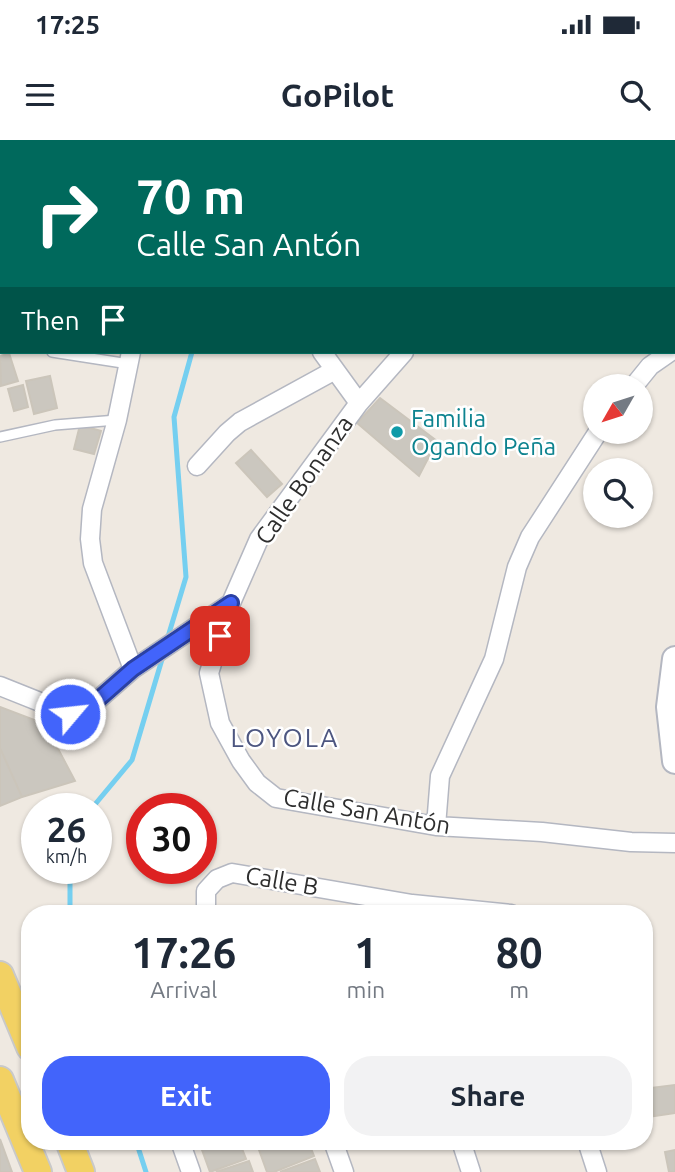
<!DOCTYPE html>
<html lang="en">
<head>
<meta charset="utf-8">
<style>
	:root { --surface:#fff; --page:#f2f2f3; --text:#1f2937; --muted:#747a83; --accent:#4264fb }
	body { margin:0; font-family:Ubuntu,sans-serif; background:var(--page); color:var(--text); height:100vh; display:flex; flex-direction:column; font-size:26px; white-space:nowrap }
	* { box-sizing:border-box; margin:0 }
	p { font-size:23px; color:var(--muted) }
	.icon { flex:none; width:38px; height:38px; fill:none; stroke:currentColor; stroke-width:2; stroke-linecap:round; stroke-linejoin:round }
	.map { position:relative; flex:1; overflow:hidden }
	.panel { position:absolute; left:21px; top:765px; width:632px; height:245px; display:flex; flex-direction:column; background:var(--surface); border-radius:28px; box-shadow:0 2px 5px #0004 }
	.panel>* { flex:none }
	.top-card { position:absolute; left:0px; top:0px; width:676px; height:214px; box-shadow:0 2px 5px #0004; background:#00695c; color:#fff; overflow:hidden }
	.needle { width:46px; rotate:231deg }
	.controls { position:absolute; left:583px; top:234px; display:grid; gap:14px }
	.controls a { display:grid; place-items:center; width:70px; height:70px; border-radius:50%; background:var(--surface); box-shadow:0 2px 5px #0004; font-size:35px }
	.speed { position:absolute; left:21px; top:653px; display:flex; gap:14px; font-size:35px; font-weight:700; text-align:center }
	.speed>* { display:grid; place-content:center; width:91px; height:91px; border-radius:50%; background:var(--surface); box-shadow:0 2px 5px #0004; line-height:1 }
	.speed small { font-size:18px; font-weight:400 }
	.speed .limit { border:10px solid #d22; background:#fff; color:#111 }
	.pin { position:absolute; display:grid; place-items:center; width:60px; height:60px; color:#fff; margin:-30px; border-radius:14px; box-shadow:0 4px 10px #0006 }
	.me { position:absolute; width:77px; margin:-38px; rotate:62deg; stroke-linejoin:round; filter:drop-shadow(0 0 5px #0008) }
	.turn { display:flex; align-items:center; gap:24px; height:147px; padding:0 21px; font-size:32px }
	.turn .icon { width:91px; height:91px; stroke-width:2.5 }
	.turn b { display:block; font-size:49px; line-height:60px }
	.then { display:flex; align-items:center; height:66px; padding:0 21px; background:#0003; gap:14px; font-size:26px }
	.eta { display:flex; justify-content:space-evenly; align-items:center; height:119px; text-align:center }
	.eta b { font-size:42px; font-weight:700; line-height:49px }
	.cta { display:flex; gap:14px; margin-top:auto; padding:14px 21px }
	.cta a { flex:1; height:80px; border-radius:28px; background:var(--accent); color:#fff; font-size:28px; font-weight:700; line-height:80px; text-align:center }
	.cta a+a { background:var(--page); color:var(--text) }
	.status { display:flex; justify-content:space-between; align-items:center; height:49px; padding:0 35px; background:var(--surface); direction:ltr }
	.status svg { height:19px; fill:currentColor }
	header { display:flex; justify-content:space-between; align-items:center; height:91px; padding:0 21px; background:var(--surface); font-size:32px; font-weight:700 }
	.map>svg:first-child { display:block }
	.lines { fill:none; stroke-linecap:round; stroke-linejoin:round }
	.stream { stroke:#75cff0; stroke-width:5 }
	.building { fill:#cbc7bf; stroke:#cbc5ba; stroke-width:2 }
	.lane-casing { stroke:#b4b7c1; stroke-width:12 }
	.street-casing { stroke:#b4b7c1; stroke-width:21 }
	.secondary-casing { stroke:#b4b7c1; stroke-width:28 }
	.primary-casing { stroke:#c9c9c9; stroke-width:30 }
	.lane { stroke:#fff; stroke-width:9 }
	.street { stroke:#fff; stroke-width:18 }
	.secondary { stroke:#fff; stroke-width:24 }
	.primary { stroke:#f2d163; stroke-width:26 }
	.route-casing { stroke:#2b41a3; stroke-width:18 }
	.route { stroke:#4264fb; stroke-width:12 }
	.culture-dot { fill:#0f9aa8; stroke:#fff; stroke-width:2.5 }
	.labels { text-anchor:middle; dominant-baseline:central; stroke-width:5; stroke-linejoin:round; paint-order:stroke }
	.culture-label { font-size:24px; fill:#0d838f; stroke:#fff; text-anchor:start }
	.street-label { font-size:24px; fill:#2e2e2e; stroke:#fff }
	.neighbourhood-label { font-size:26px; letter-spacing:2px; fill:#4d5680; stroke:#fff }
</style>
</head>
<body>
<div class="status"><b>17:25</b><svg viewBox="0 0 49 12"><path d="M0 12V9h3v3zM5 12V6h3v6zM10 12V3h3v9zM15 12V0h3v12zM26 1h20v11H26zM47 4h2v5h-2z"/></svg></div>
<header><svg class="icon" aria-label="menu" viewBox="0 0 24 24"><path d="M4 6h16M4 12h16M4 18h16"/></svg>GoPilot<svg class="icon" aria-label="search" viewBox="0 0 24 24"><circle cx="10" cy="10" r="6"/><path d="M15 15l6 6"/></svg></header>
<div class="map">
<svg width="675" height="1032" viewBox="0 0 675 1032">
	<rect width="100%" height="100%" fill="#efe9e1"/>
	<g class="lines">
		<!-- stream -->
		<path class="stream" d="M239,2v-2
			M167,500l19,-63 -12,-160 18,-65
			M92,668l40,-48 31,-104
			M70,774v-46
			M136,1001l10,31"/>
	</g>
	<!-- building -->
	<path class="building" d="M505,0h30l2,2h-34z
		M9,213l9,28 -17,5 -1,-30z
		M50,236l7,32 -23,6 -8,-33z
		M23,245l5,22 -14,4 -6,-22z
		M380,258l57,43 -18,35 -62,-53z
		M80,285l21,6 -7,23 -20,-5z
		M251,310l31,34 -15,13 -31,-34z
		M0,567l45,17 30,57 -53,16 -22,-49z
		M0,608l22,49 -22,9z
		M50,728h16l1,5 -17,2z
		M675,945v28l-21,3 -4,-28z
		M0,999l12,33h-12z
		M219,1001h20l7,18 -36,13 -9,-25z
		M273,1001h35l6,15 -40,16h-7l-9,-25z
		M675,1010v22h-6l-4,-20z
		M315,1019l5,13h-40z
		M249,1021l4,11h-37z"/>
	<g class="lines">
		<!-- lane casing -->
		<g class="lane-casing">
			<path id="lane" d="M0,15l2,1
				M0,203l2,1
				M52,212l77,12
				M0,297l55,-12 62,-5"/>
		</g>
		<!-- street casing -->
		<g class="street-casing">
			<path id="street" d="M172,0v2
				M356,2l3,-2
				M602,2l2,-2
				M131,212l-14,68 -25,89 -2,30 3,24 40,106
				M322,212l37,51
				M404,212l-45,51 -100,136 -28,64 -22,70 11,50 21,38 16,22 19,15 160,28 106,6 89,10 44,1
				M633,247l17,-21 20,-14
				M197,326l30,-33 13,-11 95,-52
				M0,546l70,28 22,-9 41,-36 98,-66
				M436,686l4,-50 54,-117 23,-92 13,-30 68,-105
				M206,774v-23l11,-12 15,-6 180,31 99,10
				M180,1001l11,31
				M333,1001l11,31
				M461,1001l10,31
				M587,1001l10,31"/>
		</g>
		<!-- secondary casing -->
		<g class="secondary-casing">
			<path id="secondary" d="M675,519l-6,48 6,54"/>
		</g>
		<!-- primary casing -->
		<g class="primary-casing">
			<path id="primary" d="M0,835l30,72
				M0,940l38,92
				M69,1001l12,31"/>
		</g>
		<!-- lane -->
		<use href="#lane" class="lane"/>
		<!-- street -->
		<use href="#street" class="street"/>
		<!-- secondary -->
		<use href="#secondary" class="secondary"/>
		<!-- primary -->
		<use href="#primary" class="primary"/>
	</g>
	<g class="lines">
		<!-- route casing -->
		<g class="route-casing">
			<path id="route" d="M70,574l22,-9 41,-36 98,-66 -11,33"/>
		</g>
		<!-- route -->
		<use href="#route" class="route"/>
	</g>
	<!-- markers -->
	<circle class="culture-dot" cx="397" cy="292" r="7"/>
	<g class="labels">
		<!-- culture labels -->
		<g class="culture-label">
			<text x="411" y="278">Familia<tspan x="411" dy="28">Ogando Peña</tspan></text>
		</g>
		<!-- street labels -->
		<g class="street-label">
			<text transform="translate(304 340) rotate(-55)">Calle Bonanza</text>
			<text transform="translate(367 671) rotate(10)">Calle San Antón</text>
			<text transform="translate(282 741) rotate(10)">Calle B</text>
		</g>
		<!-- neighbourhood labels -->
		<g class="neighbourhood-label">
			<text x="285" y="597">LOYOLA</text>
		</g>
	</g>
</svg>
<div class="controls">
<a><svg class="needle" viewBox="-14 -14 28 28"><path d="M0-13l5 13h-10z" fill="#e53935"/><path d="M0 13l5-13h-10z" fill="#747a83"/></svg></a>
<a><svg class="icon" aria-label="search" viewBox="0 0 24 24"><circle cx="10" cy="10" r="6"/><path d="M15 15l6 6"/></svg></a>
</div>
<div class="speed"><div>26<small>km/h</small></div><div class="limit">30</div></div>
<div class="pin" style="left:220px;top:496px;background:#d93025"><svg class="icon" aria-label="arrive" viewBox="0 0 24 24"><path d="M6 21V4h12l-3 4 3 4H6"/></svg></div>
<svg class="me" style="left:70px;top:574px" viewBox="-20 -20 40 40"><circle r="17" fill="#4264fb" stroke="#fff" stroke-width="3"/><path d="M0-11L8 9 0 5-8 9z" fill="#fff"/></svg>
<div class="top-card">
<div class="turn"><svg class="icon" aria-label="right" viewBox="0 0 24 24"><path d="M7 20v-9h11M14 6l5 5-5 5"/></svg><div><b>70 m</b>Calle San Antón</div></div>
<div class="then">Then<svg class="icon" aria-label="arrive" viewBox="0 0 24 24"><path d="M6 21V4h12l-3 4 3 4H6"/></svg></div>
</div>
<section class="panel">
<div class="eta">
<div><b>17:26</b><p>Arrival</p></div>
<div><b>1</b><p>min</p></div>
<div><b>80</b><p>m</p></div>
</div>
<div class="cta"><a>Exit</a><a>Share</a></div>
</section>
</div>
</body>
</html>
